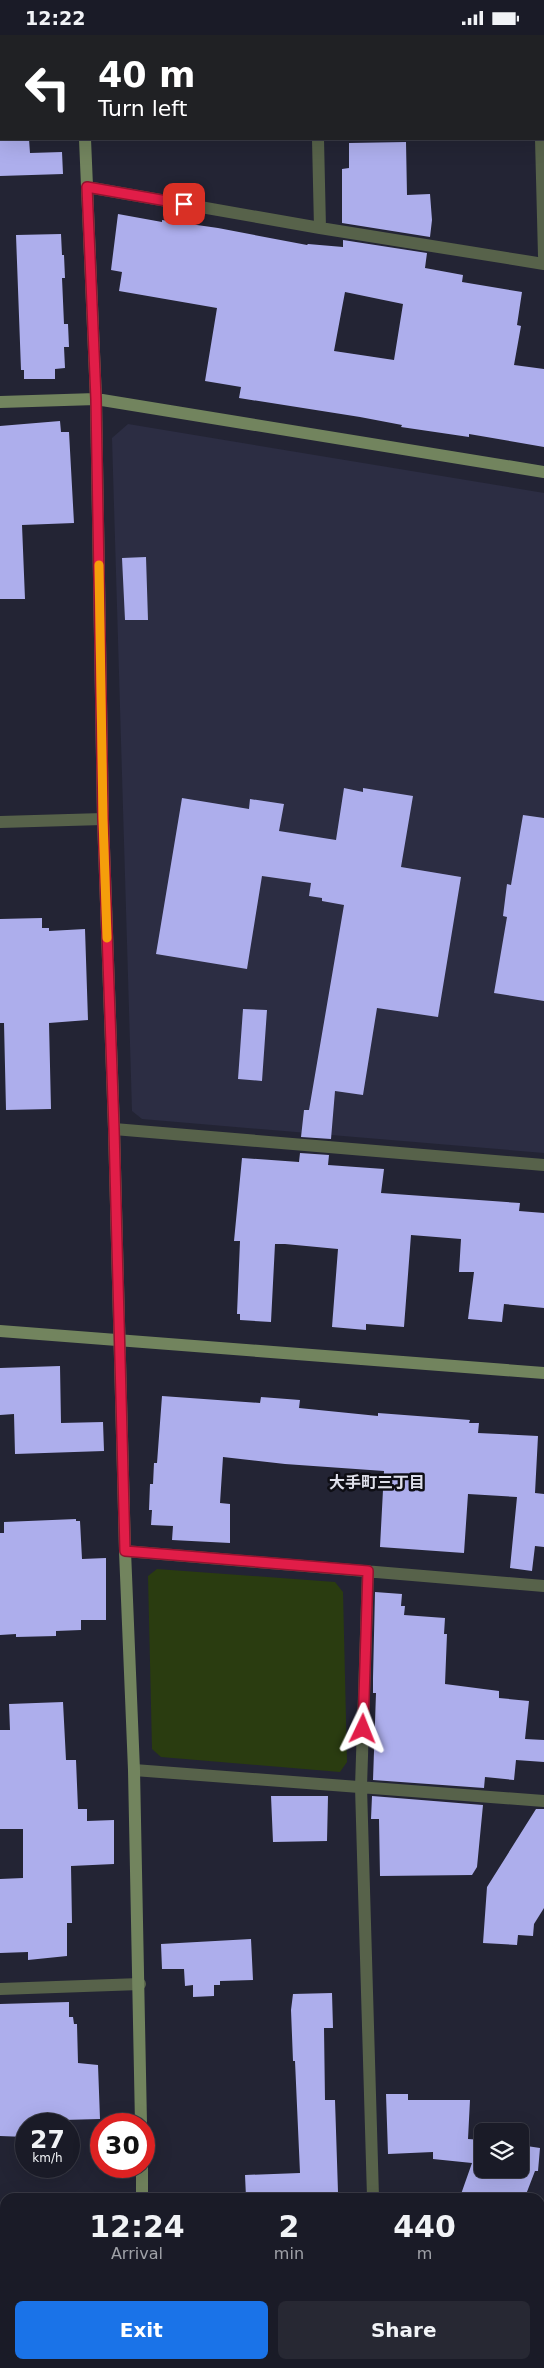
<!DOCTYPE html>
<html lang="en">
<head>
<meta charset="utf-8">
<style>
	:root { --surface:#1a1b27; --page:#272833; --text:#f1f3f6; --muted:#9fa1a7; --line:#383944; --accent:#1a73e8 }
	body { margin:0; font-family:"DejaVu Sans","Noto Sans JP",sans-serif; background:var(--page); color:var(--text); height:100vh; display:flex; flex-direction:column; font-size:19px; white-space:nowrap }
	* { box-sizing:border-box; margin:0 }
	p { font-size:16px; color:var(--muted) }
	.icon { flex:none; width:28px; height:28px; fill:none; stroke:currentColor; stroke-width:2; stroke-linecap:round; stroke-linejoin:round }
	.map { position:relative; flex:1; overflow:hidden }
	.side { position:absolute; left:0px; top:2158px; width:545px; height:176px; display:flex; flex-direction:column; background:var(--surface); border-radius:15px 15px 0 0; box-shadow:0 5px 20px #0002,0 0 0 1px var(--line) }
	.side>* { flex:none }
	.hud { position:absolute; left:0px; top:0px; width:545px; height:105px; box-shadow:0 5px 20px #0002,0 0 0 1px var(--line); background:#202124; color:#fff; overflow:hidden }
	.buttons { position:absolute; left:474px; top:2088px; display:grid; gap:10px }
	.buttons a { display:grid; place-items:center; width:55px; height:55px; border-radius:8px; background:var(--surface); box-shadow:0 5px 20px #0002,0 0 0 1px var(--line); font-size:25px }
	.speed { position:absolute; left:15px; top:2078px; display:flex; gap:10px; font-size:25px; font-weight:700; text-align:center }
	.speed>* { display:grid; place-content:center; width:65px; height:65px; border-radius:50%; background:var(--surface); box-shadow:0 5px 20px #0002,0 0 0 1px var(--line); line-height:1 }
	.speed small { font-size:12px; font-weight:400 }
	.speed .limit { border:8px solid #d22; background:#fff; color:#111 }
	.pin { position:absolute; display:grid; place-items:center; width:42px; height:42px; color:#fff; margin:-21px; border-radius:10px; box-shadow:0 2px 8px #0006 }
	.me { position:absolute; width:55px; margin:-28px; rotate:2deg; stroke-linejoin:round; filter:drop-shadow(0 0 4px #0008) }
	.turn { display:flex; align-items:center; gap:18px; height:105px; padding:0 15px; font-size:22px }
	.turn .icon { width:65px; height:65px; stroke-width:2.5 }
	.turn b { display:block; font-size:35px; line-height:42px }
	.eta { display:flex; justify-content:space-evenly; align-items:center; height:85px; text-align:center }
	.eta b { font-size:30px; font-weight:700; line-height:35px }
	.action { display:flex; gap:10px; margin-top:auto; padding:10px 15px }
	.action a { flex:1; height:58px; border-radius:8px; background:var(--accent); color:#fff; font-size:20px; font-weight:700; line-height:58px; text-align:center }
	.action a+a { background:var(--page); color:var(--text) }
	.status { display:flex; justify-content:space-between; align-items:center; height:35px; padding:0 25px; background:var(--surface); direction:ltr }
	.status svg { height:14px; fill:currentColor }
	.map>svg:first-child { display:block }
	.built { fill:#2c2d43 }
	.green { fill:#2a3c10 }
	.building { fill:#adaeec; fill-rule:evenodd }
	.lines { fill:none; stroke-linecap:round; stroke-linejoin:round }
	.street { stroke:#57624a; stroke-width:12 }
	.secondary { stroke:#72845e; stroke-width:12 }
	.route-casing { stroke:#92132f; stroke-width:12 }
	.route { stroke:#e11d48; stroke-width:9 }
	.slow { stroke:#f59e0b; stroke-width:9 }
	.labels { text-anchor:middle; dominant-baseline:central; stroke-width:5; stroke-linejoin:round; paint-order:stroke }
	.neighbourhood-label { font-size:16px; font-weight:bold; fill:#dfe0eb; stroke:#0e0e15 }
</style>
</head>
<body>
<div class="status"><b>12:22</b><svg viewBox="0 0 49 12"><path d="M0 12V9h3v3zM5 12V6h3v6zM10 12V3h3v9zM15 12V0h3v12zM26 1h20v11H26zM47 4h2v5h-2z"/></svg></div>
<div class="map">
<svg width="544" height="2333" viewBox="0 0 544 2333">
	<rect width="100%" height="100%" fill="#232434"/>
	<!-- built -->
	<path class="built" d="M128,389l416,69v660l-402,-34 -10,-8 -20,-673z"/>
	<!-- green -->
	<path class="green" d="M157,1534l178,13 8,10 4,170 -7,10 -179,-15 -9,-8 -4,-173z"/>
	<!-- building -->
	<path class="building" d="M0,104h29l1,14 32,-1 1,22 -63,2z
		M406,107l1,53 23,-1 2,26 -2,17 -88,-14v-54l7,-1v-25z
		M118,179l44,8v-2l56,8 89,17 1,-1 35,3v-7l84,13 -2,15 38,7 -1,7 60,10 -5,33 4,1 -7,39 30,4v78l-75,-13v3l-68,-10 1,-2 -42,-8 -121,-19 2,-11 -36,-6 12,-73 -98,-17 3,-19 -11,-2zM345,257l58,12 -9,56 -60,-9z
		M61,199l1,21h2l1,23h-3l2,46h4l1,23h-5l1,21 -10,1v10h-31v-9h-3l-5,-135z
		M60,386l1,11h8l5,91 -52,2 3,74h-25v-173z
		M146,522l2,63h-23l-3,-62z
		M344,753l19,4v-4l50,8 -12,71 60,10 -23,140 -61,-9 -14,87 -28,-4 -4,48 -30,-2 3,-27h5l35,-205 -22,-4v-3l-13,-2 2,-13 -49,-7 -15,93 -91,-15 26,-156 67,11 1,-10 34,5 -5,27 57,9z
		M523,780l21,3v183l-50,-8 13,-76 -4,-1 4,-32 4,1z
		M42,883v10h7v3l36,-2 3,91 -39,3 2,86 -45,1 -2,-87h-4v-104z
		M243,974l24,1 -5,71 -24,-2z
		M300,1118l29,2 -1,10 56,4 -3,24 139,10 -1,8 25,2v95l-40,-4 -2,18 -34,-3 6,-47h-15l2,-33 -50,-4 -7,92 -38,-3v6l-34,-3 6,-78 -53,-5h-10l-4,78 -31,-2v-6h-3l3,-73h-6l8,-83 57,4z
		M60,1331l1,57 42,-1 1,29 -89,3 -1,-40 -14,1v-47z
		M162,1361l98,7 1,-6 39,3 -1,8 79,8v-3l92,7 -1,3h10l-1,10 60,3 -3,57 9,1v53l-9,-1 -3,25 -22,-3 7,-71 -49,-3 -4,59 -84,-6 4,-76 -99,-7 -62,-7 -3,46 10,1v39l-58,-3 1,-14 -22,-1 1,-15h-3l1,-26h3l1,-21h3z
		M76,1484v2h4l2,38 24,-1v62h-25v10l-25,1v5l-40,1v-3l-16,1v-102h4v-11z
		M375,1557l27,2 -1,12h4l-1,9 41,3 -1,16h3l-2,50 54,7v7l30,3 -4,38 19,1v22l-28,-2 -2,20 -29,-3 -1,11 -111,-8 3,-87h-3v-15z
		M63,1667l3,58h10l2,49h9v12l27,-1v44l-43,2 1,57h-5v33l-39,4v-8l-28,1v-74l23,-1v-49h-23v-99h10l-1,-26z
		M271,1761h57l-1,45 -54,1z
		M372,1761l111,9 -6,62 -5,8 -92,1 -1,-57h-8z
		M536,1774h8v99l-10,16 -1,12 -15,-1 -1,10 -34,-2 4,-56z
		M251,1904l2,41 -33,1v4h-6v11l-21,1v-12l-8,1 -1,-17h-22l-1,-25z
		M332,1958l1,35h-9l1,72h10l3,92 -9,1v4h-83l-1,-22 55,-2 -5,-112h-2l-2,-51 2,-16z
		M69,1967v15h4l1,7h3l1,39 20,2 2,54 -74,2v16l-26,-1v-132z
		M386,2059h22v6h62l-2,39 14,1v29h38v-24l20,3 -2,23h-3l-10,26h-65l12,-34 -39,-4v-7l-45,2z"/>
	<g class="lines">
		<!-- street -->
		<path class="street" d="M315,0v1
			M539,0v1
			M318,104l2,89
			M541,104l3,117
			M87,152l233,41 224,36
			M0,787l103,-3
			M114,1094l430,36
			M125,1516l419,35
			M368,1536l-7,216 12,410
			M134,1735l410,31
			M0,1954l140,-5
			M540,2224l4,-1
			M262,2333l9,-4
			M372,2333v-4"/>
		<!-- secondary -->
		<path class="secondary" d="M81,0v1
			M85,104l11,260 7,420 11,310 11,422 9,219 7,354
			M0,367l96,-3 448,73
			M0,1296l544,42
			M142,2131v31
			M182,2329l2,4"/>
	</g>
	<g class="lines">
		<!-- route casing -->
		<g class="route-casing">
			<path id="route" d="M184,169l-97,-17 9,212 7,420 11,310 11,422 243,20 -5,158"/>
		</g>
		<!-- route -->
		<use href="#route" class="route"/>
		<!-- slow -->
		<path class="slow" d="M99,530l4,254 4,119"/>
	</g>
	<g class="labels">
		<!-- neighbourhood labels -->
		<g class="neighbourhood-label">
			<text x="377" y="1447">大手町三丁目</text>
		</g>
	</g>
</svg>
<div class="buttons">
<a><svg class="icon" aria-label="layers" viewBox="0 0 24 24"><path d="M12 4l9 5-9 5-9-5zM3 14l9 5 9-5"/></svg></a>
</div>
<div class="speed"><div>27<small>km/h</small></div><div class="limit">30</div></div>
<div class="pin" style="left:184px;top:169px;background:#d93025"><svg class="icon" aria-label="arrive" viewBox="0 0 24 24"><path d="M6 21V4h12l-3 4 3 4H6"/></svg></div>
<svg class="me" style="left:363px;top:1694px" viewBox="-20 -20 40 40"><path d="M0-17L14 15 0 8-14 15z" fill="#e11d48" stroke="#fff" stroke-width="4"/></svg>
<div class="hud">
<div class="turn"><svg class="icon" aria-label="left" viewBox="0 0 24 24"><path d="M17 20v-9H6M10 6l-5 5 5 5"/></svg><div><b>40 m</b>Turn left</div></div>
</div>
<section class="side">
<div class="eta">
<div><b>12:24</b><p>Arrival</p></div>
<div><b>2</b><p>min</p></div>
<div><b>440</b><p>m</p></div>
</div>
<div class="action"><a>Exit</a><a>Share</a></div>
</section>
</div>
</body>
</html>
